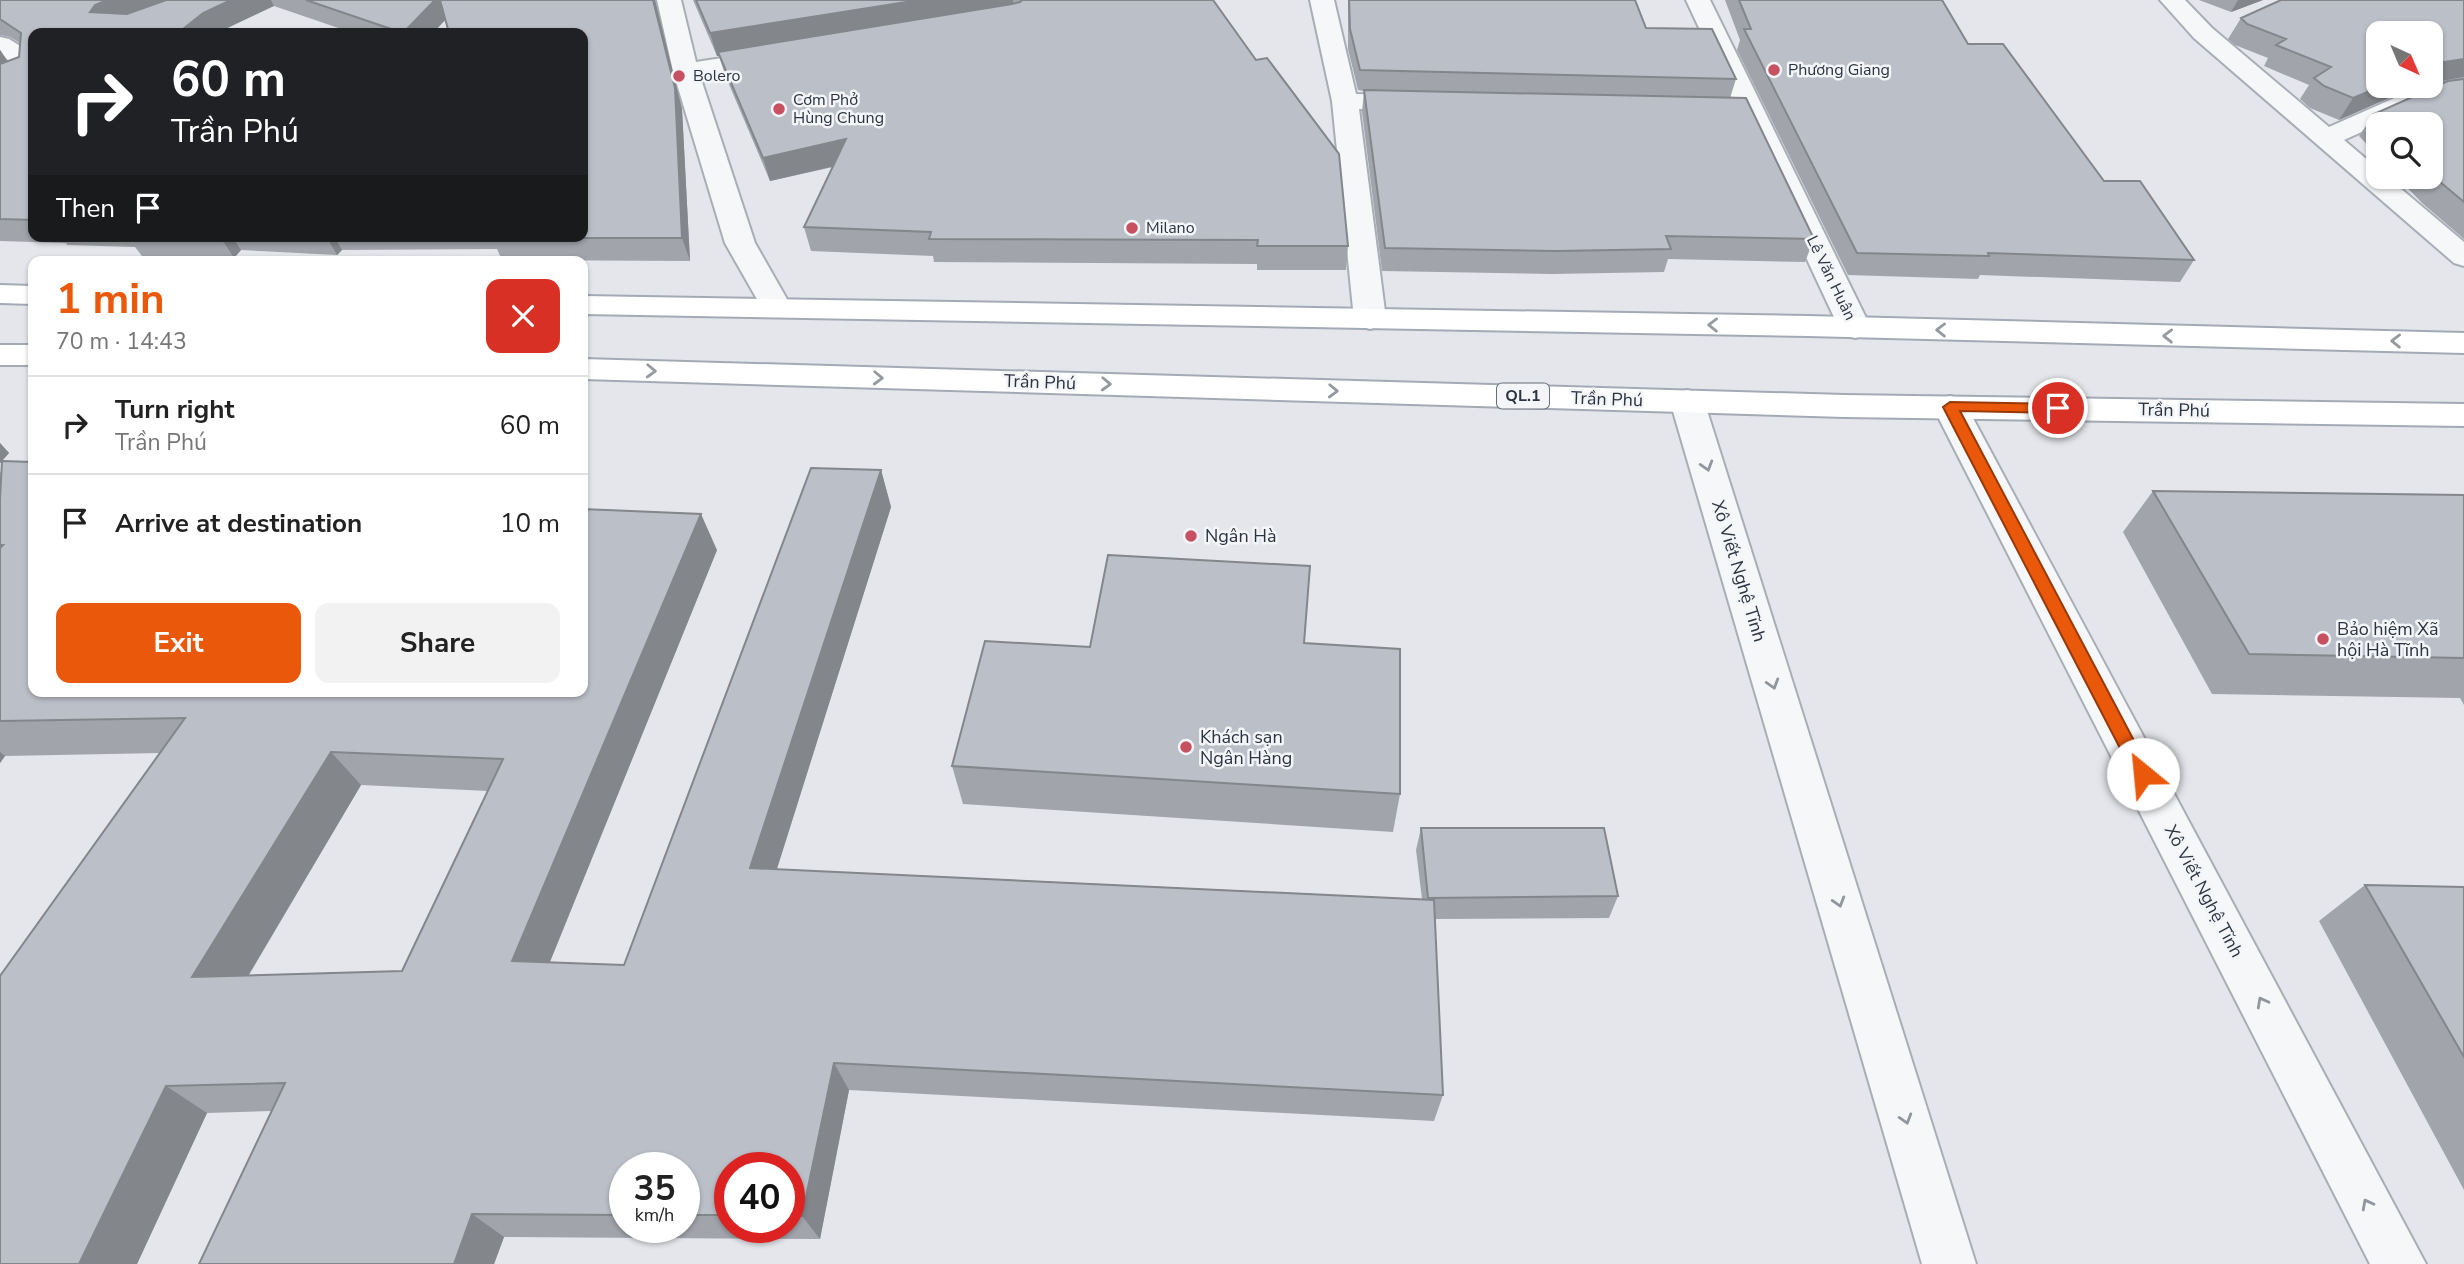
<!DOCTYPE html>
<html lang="en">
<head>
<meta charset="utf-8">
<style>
	:root { --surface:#fff; --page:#f2f2f2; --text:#222; --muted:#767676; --line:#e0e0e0; --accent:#ea580c }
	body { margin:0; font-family:"Nunito Sans",sans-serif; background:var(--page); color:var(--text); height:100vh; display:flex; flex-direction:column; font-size:26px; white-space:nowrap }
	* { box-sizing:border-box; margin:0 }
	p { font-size:23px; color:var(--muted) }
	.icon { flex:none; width:38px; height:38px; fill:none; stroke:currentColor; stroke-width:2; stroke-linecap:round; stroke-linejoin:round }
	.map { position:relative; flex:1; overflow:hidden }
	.drawer { position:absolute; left:28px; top:256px; width:560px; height:441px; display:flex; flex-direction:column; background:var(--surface); border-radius:14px; box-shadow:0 2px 5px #0004 }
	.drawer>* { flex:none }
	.top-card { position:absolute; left:28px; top:28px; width:560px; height:214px; border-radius:14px; box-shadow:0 2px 5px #0004; background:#202124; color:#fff; overflow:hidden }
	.needle { width:46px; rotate:136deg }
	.buttons { position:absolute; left:2366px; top:21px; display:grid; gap:14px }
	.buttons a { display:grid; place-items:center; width:77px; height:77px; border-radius:14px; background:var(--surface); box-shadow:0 2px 5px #0004; font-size:35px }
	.speed { position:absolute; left:609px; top:1152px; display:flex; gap:14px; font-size:35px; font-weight:700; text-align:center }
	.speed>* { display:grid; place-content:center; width:91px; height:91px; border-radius:50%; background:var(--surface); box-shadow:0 2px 5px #0004; line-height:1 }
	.speed small { font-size:18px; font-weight:400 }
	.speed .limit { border:10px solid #d22; background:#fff; color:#111 }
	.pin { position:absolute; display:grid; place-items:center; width:60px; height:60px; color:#fff; margin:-30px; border:4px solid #fff; border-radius:50%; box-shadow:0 2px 7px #0007 }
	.me { position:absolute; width:77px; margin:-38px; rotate:332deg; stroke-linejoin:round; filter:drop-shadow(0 0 5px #0008) }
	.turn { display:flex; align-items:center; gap:24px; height:147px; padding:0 28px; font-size:32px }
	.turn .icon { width:91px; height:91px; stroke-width:2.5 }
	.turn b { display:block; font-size:49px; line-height:60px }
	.then { display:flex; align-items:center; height:66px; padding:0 28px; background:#0003; gap:14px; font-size:26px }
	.round { display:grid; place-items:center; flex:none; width:74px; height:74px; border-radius:14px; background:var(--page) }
	.headline { display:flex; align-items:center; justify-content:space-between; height:119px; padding:0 28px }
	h1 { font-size:42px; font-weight:700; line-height:52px; color:var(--accent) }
	.action { display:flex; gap:14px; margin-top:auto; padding:14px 28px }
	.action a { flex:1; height:80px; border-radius:14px; background:var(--accent); color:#fff; font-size:28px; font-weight:700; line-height:80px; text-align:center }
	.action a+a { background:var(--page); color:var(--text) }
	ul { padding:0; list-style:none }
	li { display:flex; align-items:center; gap:21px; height:98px; padding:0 28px; border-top:2px solid var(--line) }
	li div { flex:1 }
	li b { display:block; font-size:26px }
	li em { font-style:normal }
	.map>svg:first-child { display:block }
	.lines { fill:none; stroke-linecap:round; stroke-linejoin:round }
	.minor-casing { stroke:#a9adb5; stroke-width:4 }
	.major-casing { stroke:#a3aab6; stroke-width:4 }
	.minor { fill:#f6f7f9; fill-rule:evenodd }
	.major { fill:#fff; fill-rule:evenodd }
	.wall { fill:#a1a4ab; fill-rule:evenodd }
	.shaded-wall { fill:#83868b }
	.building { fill:#bbbfc7; stroke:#83868b; stroke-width:2; fill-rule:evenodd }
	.oneway { stroke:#969aa0 }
	.oneway2 { stroke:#91969e }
	.route { fill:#ea580c; stroke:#983908; stroke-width:2 }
	.poi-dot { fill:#c75161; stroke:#f3f5f8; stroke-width:2.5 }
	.labels { text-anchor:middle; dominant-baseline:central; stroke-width:5; stroke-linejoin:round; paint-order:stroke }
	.far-poi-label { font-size:16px; fill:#2c3442; stroke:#f3f5f8; text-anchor:start }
	.far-street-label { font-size:16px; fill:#2c3442; stroke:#f3f5f8 }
	.shield { fill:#f3f5f8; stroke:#686e79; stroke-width:2 }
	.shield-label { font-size:16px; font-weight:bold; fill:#2c3442 }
	.street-label { font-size:18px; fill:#2c3442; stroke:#f3f5f8 }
	.poi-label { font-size:18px; fill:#2c3442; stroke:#f3f5f8; text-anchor:start }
</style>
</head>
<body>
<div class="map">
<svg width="2464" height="1264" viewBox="0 0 2464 1264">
	<rect width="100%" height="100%" fill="#e4e6eb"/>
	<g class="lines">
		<!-- minor casing -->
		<g class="minor-casing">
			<path id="minor" d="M657,0h24l15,62 77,-12 9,2 3,5 -3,5 -9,2 -73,12 55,167 37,65 -4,7 -11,2 -11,-2 -41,-72 -52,-172z
				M1310,0h24l22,94 59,1 9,3 4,5 -4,5 -9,3 -56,-2 27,210 -5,7 -11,3 -11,-3 -5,-7 -22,-218z
				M1686,0h24l161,328 -5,7 -11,3 -11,-3 -5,-7z
				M2160,0h25l27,28 117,99 88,-39 47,-9v16l-32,5 -88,40 34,29v8h9l77,65v24l-10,-3 -260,-225z
				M0,37l9,2 24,15v18l-9,-2 -24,-15z
				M1687,390l12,3 5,8 272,863h-54l-252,-863 5,-8z
				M1950,396l12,3 5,8 459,857h-56l-437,-857 5,-8z"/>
		</g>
		<!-- major casing -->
		<g class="major-casing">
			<path id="major" d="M0,285l33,1v18l-33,-1z
				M583,296l1225,20 656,17v20l-656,-17 -1225,-22z
				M0,345h33v20h-33z
				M583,359l1261,36 620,9v22l-620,-9 -1261,-38z"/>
		</g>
		<!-- minor -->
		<use href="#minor" class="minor"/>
		<!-- major -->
		<use href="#major" class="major"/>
	</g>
	<!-- wall -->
	<path class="wall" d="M0,0h655l27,109 8,152 -188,-1 -5,-11 -155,1 -5,5 -96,-5 -7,8 -92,-2 -7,-9 -68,-2 -1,-2 -66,-2v-191l8,11 11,-4 1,-14 -10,-6 -10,-2zM274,6l79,27h80l12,-13 138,216h-550v-203z
		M693,0h520l135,246 -2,24h-89v-6l-323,-2 -1,-6 -122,-5 -7,-24 29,-60 -63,14 -45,-106 -6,-19h-2z
		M1348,0h287l11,28 90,51 -6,19 84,141 -9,23 -137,-3 -4,13 -112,2 -170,-3 -20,-159 2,-21 -6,-1 -10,-41z
		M1725,0h217l26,44 136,137 90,79 -14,22 -200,-7 -2,4 -130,-4 -111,-225 3,-10z
		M2199,0h64l-32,12z
		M2464,0v77l-33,6v-50l-53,53h38l-77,34 -29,-12 -10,-9 9,-14 -45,-19 4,-8 -33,-13 -7,-6 13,-21z
		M2464,79v160l-42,-36 -25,-26h34v-53h-53v32l-19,-20 15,-22z
		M0,443l9,10 -7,8 31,230 684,-141 -167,412 74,3 257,-495 10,37 -114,362 645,30 -6,-49 5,-22 197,68 -9,22 -174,1 8,176 -9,26 -585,-31 -29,149 -316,-2 -10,27h-295l72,-153 -64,2 -70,151h-137l160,-511 -155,3 -5,7v-292l1,2 1,-11 -2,1zM361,785l127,6 -86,180 -153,4zM625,1167h59v60h-59zM730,1167h59v60h-59z
		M2153,491l311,4v210l-4,-7 -248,-4 -89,-162z
		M1304,643l96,151 -7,38 -430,-28 -11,-38z
		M2365,885l99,2v303l-145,-269z"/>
	<!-- shaded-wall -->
	<path class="shaded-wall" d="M107,0h69l-73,33 -13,-21 5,-7z
		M231,0h40l3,6 -57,27h-39l25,-20z
		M435,0h5l8,17 -15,16h-30z
		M653,0h2l27,109 8,152 -8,-23z
		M919,0h94l1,7 -297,49 -7,-23z
		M2238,0h25l-32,12z
		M0,50l10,15 -10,6z
		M2464,59v18l-33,6v-19z
		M2382,86h34l-77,34 14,-22z
		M846,139l6,23 -82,19 -7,-23z
		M220,236h12l9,14 -7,8z
		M326,236h8l8,14 -5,5z
		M0,443l9,10 -9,10z
		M881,470l10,37 -124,393 -17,-32z
		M701,514l16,36 -179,441 -26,-30z
		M0,752l5,4 -5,7z
		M331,752l30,33 -131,221 -38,-29z
		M834,1063l15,27 -29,149 -18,-23z
		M166,1086l41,27 -70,151h-58z
		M472,1214l32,23 -10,27h-40z"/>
	<!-- building -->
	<path class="building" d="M0,0h107l-12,5 -5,7 37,2 39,-14h65l-28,13 -25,20h-145v187l-33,-1v-155l19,-7 2,-24 -21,-14z
		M306,0h129l-32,33z
		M440,0h213l22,88 7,150h-191l1,-2h91v-203h-134z
		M696,0h223l-209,33z
		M1022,0h191l43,60 11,-2 72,96 9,92h-91l1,-6 -329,-1 2,-7 -127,-5 42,-88 -83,19 -45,-106 294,-48 8,-2z
		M1349,0h286l11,28 66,1 24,50 -376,-9 -10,-41z
		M1739,0h203l26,44h35l101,137h36l54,79 -206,-7 1,3 -132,-3 -113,-224h7z
		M2281,0h183v59l-33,5v-31h-53v53h4l-29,12 -29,-12 -10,-8 17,-11 -55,-22 10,-6 -39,-15 -6,-6z
		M2464,79v123l-25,-21 -8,-8v-49h-47l-10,-10 74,-33z
		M1364,90l382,8 68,141 -148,-3 5,13 -114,2 -172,-3z
		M2,461l31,1v229h550v-182l118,5 -189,447 112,4 187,-497 70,2 -131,398 684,32 9,195 -609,-32 -32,153h-13v-49h-59v48h-46v-48h-59v48l-153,-1 -18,50h-255l86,-181 -119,3 -87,178h-79v-288l185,-258 -185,3v-173l3,-3h-3v-46zM331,752l172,7 -101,212 -210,6z
		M2153,491l311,4v163l-215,-4z
		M1108,555l202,11 -6,77 96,6v145l-448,-28 33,-125 105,6z
		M1421,828h183l14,68 -190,2z
		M2365,885l99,2v170z"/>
	<!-- one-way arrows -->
	<defs><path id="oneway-chevron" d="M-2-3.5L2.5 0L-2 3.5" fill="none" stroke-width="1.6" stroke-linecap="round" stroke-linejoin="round" transform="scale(1.75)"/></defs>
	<g class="oneway">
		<use href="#oneway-chevron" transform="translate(1713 325) rotate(-179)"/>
		<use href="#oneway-chevron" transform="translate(1941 330) rotate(-179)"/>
		<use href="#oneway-chevron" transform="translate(2168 336) rotate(-179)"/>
		<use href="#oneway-chevron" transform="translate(2396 341) rotate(-179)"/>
		<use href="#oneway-chevron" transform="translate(651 371) rotate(2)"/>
		<use href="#oneway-chevron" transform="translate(878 378) rotate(2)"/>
		<use href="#oneway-chevron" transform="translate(1106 384) rotate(2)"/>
		<use href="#oneway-chevron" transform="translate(1333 391) rotate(2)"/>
	</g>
	<g class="oneway2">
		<use href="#oneway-chevron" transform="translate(1707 466) rotate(73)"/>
		<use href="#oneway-chevron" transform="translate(1773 684) rotate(73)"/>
		<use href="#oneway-chevron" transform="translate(1839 902) rotate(73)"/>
		<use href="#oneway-chevron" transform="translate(2262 1002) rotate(-118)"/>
		<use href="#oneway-chevron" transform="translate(1906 1119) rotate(73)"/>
		<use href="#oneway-chevron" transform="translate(2367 1204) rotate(-118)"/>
	</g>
	<!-- route -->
	<path class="route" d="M1950,402l108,2 7,4 -7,5 -98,-2 189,358 2,5 -2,5 -6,2 -7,-2 -193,-372z"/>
	<!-- markers -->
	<g class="poi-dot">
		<circle cx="1774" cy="70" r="7"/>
		<circle cx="679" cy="76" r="7"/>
		<circle cx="779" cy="109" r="7"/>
		<circle cx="1132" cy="228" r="7"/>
		<circle cx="1191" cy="536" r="7"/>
		<circle cx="2323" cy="639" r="7"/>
		<circle cx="1186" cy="747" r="7"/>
	</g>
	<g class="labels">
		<!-- far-poi labels -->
		<g class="far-poi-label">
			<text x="1788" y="70">Phương Giang</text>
			<text x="693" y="76">Bolero</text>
			<text x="793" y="100">Cơm Phở<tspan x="793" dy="18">Hùng Chung</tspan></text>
			<text x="1146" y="228">Milano</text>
		</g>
		<!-- far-street labels -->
		<g class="far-street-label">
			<text transform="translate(1831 278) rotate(64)">Lê Văn Huân</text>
		</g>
		<!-- shield labels -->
		<rect class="shield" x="1497" y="383.5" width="52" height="25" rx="5"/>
		<g class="shield-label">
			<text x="1523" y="396">QL.1</text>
		</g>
		<!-- street labels -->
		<g class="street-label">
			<text transform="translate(1040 382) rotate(2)">Trần Phú</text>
			<text transform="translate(1607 399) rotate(2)">Trần Phú</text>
			<text transform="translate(2174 410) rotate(1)">Trần Phú</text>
			<text transform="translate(1739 571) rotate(73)">Xô Viết Nghệ Tĩnh</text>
			<text transform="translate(2204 891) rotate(62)">Xô Viết Nghệ Tĩnh</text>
		</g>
		<!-- poi labels -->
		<g class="poi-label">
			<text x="1205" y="536">Ngân Hà</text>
			<text x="2337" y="629">Bảo hiệm Xã<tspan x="2337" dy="21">hội Hà Tĩnh</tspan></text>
			<text x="1200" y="737">Khách sạn<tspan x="1200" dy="21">Ngân Hàng</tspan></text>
		</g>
	</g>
</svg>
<div class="buttons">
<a><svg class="needle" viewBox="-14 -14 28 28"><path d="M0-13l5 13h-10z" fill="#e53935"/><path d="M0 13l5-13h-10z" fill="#767676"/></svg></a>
<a><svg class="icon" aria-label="search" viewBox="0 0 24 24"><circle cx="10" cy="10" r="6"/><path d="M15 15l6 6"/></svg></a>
</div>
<div class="speed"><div>35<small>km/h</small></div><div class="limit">40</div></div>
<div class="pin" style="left:2058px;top:408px;background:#d93025"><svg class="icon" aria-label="arrive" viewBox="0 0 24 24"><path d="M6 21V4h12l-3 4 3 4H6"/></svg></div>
<svg class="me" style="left:2143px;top:774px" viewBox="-20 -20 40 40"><circle r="19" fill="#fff"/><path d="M0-13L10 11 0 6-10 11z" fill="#ea580c"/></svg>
<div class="top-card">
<div class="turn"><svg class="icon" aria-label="right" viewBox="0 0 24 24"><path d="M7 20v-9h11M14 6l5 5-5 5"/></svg><div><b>60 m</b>Trần Phú</div></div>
<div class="then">Then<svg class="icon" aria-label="arrive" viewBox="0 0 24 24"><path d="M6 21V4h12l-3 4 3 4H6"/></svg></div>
</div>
<section class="drawer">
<div class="headline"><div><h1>1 min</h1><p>70 m · 14:43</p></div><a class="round" style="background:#d93025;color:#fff"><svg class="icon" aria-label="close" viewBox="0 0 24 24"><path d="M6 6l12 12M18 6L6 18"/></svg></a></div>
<ul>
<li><svg class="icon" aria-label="right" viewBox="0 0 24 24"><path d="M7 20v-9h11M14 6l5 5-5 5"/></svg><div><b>Turn right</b><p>Trần Phú</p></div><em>60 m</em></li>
<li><svg class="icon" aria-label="arrive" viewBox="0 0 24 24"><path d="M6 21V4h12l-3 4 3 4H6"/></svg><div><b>Arrive at destination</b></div><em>10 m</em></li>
</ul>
<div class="action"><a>Exit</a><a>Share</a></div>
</section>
</div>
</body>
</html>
